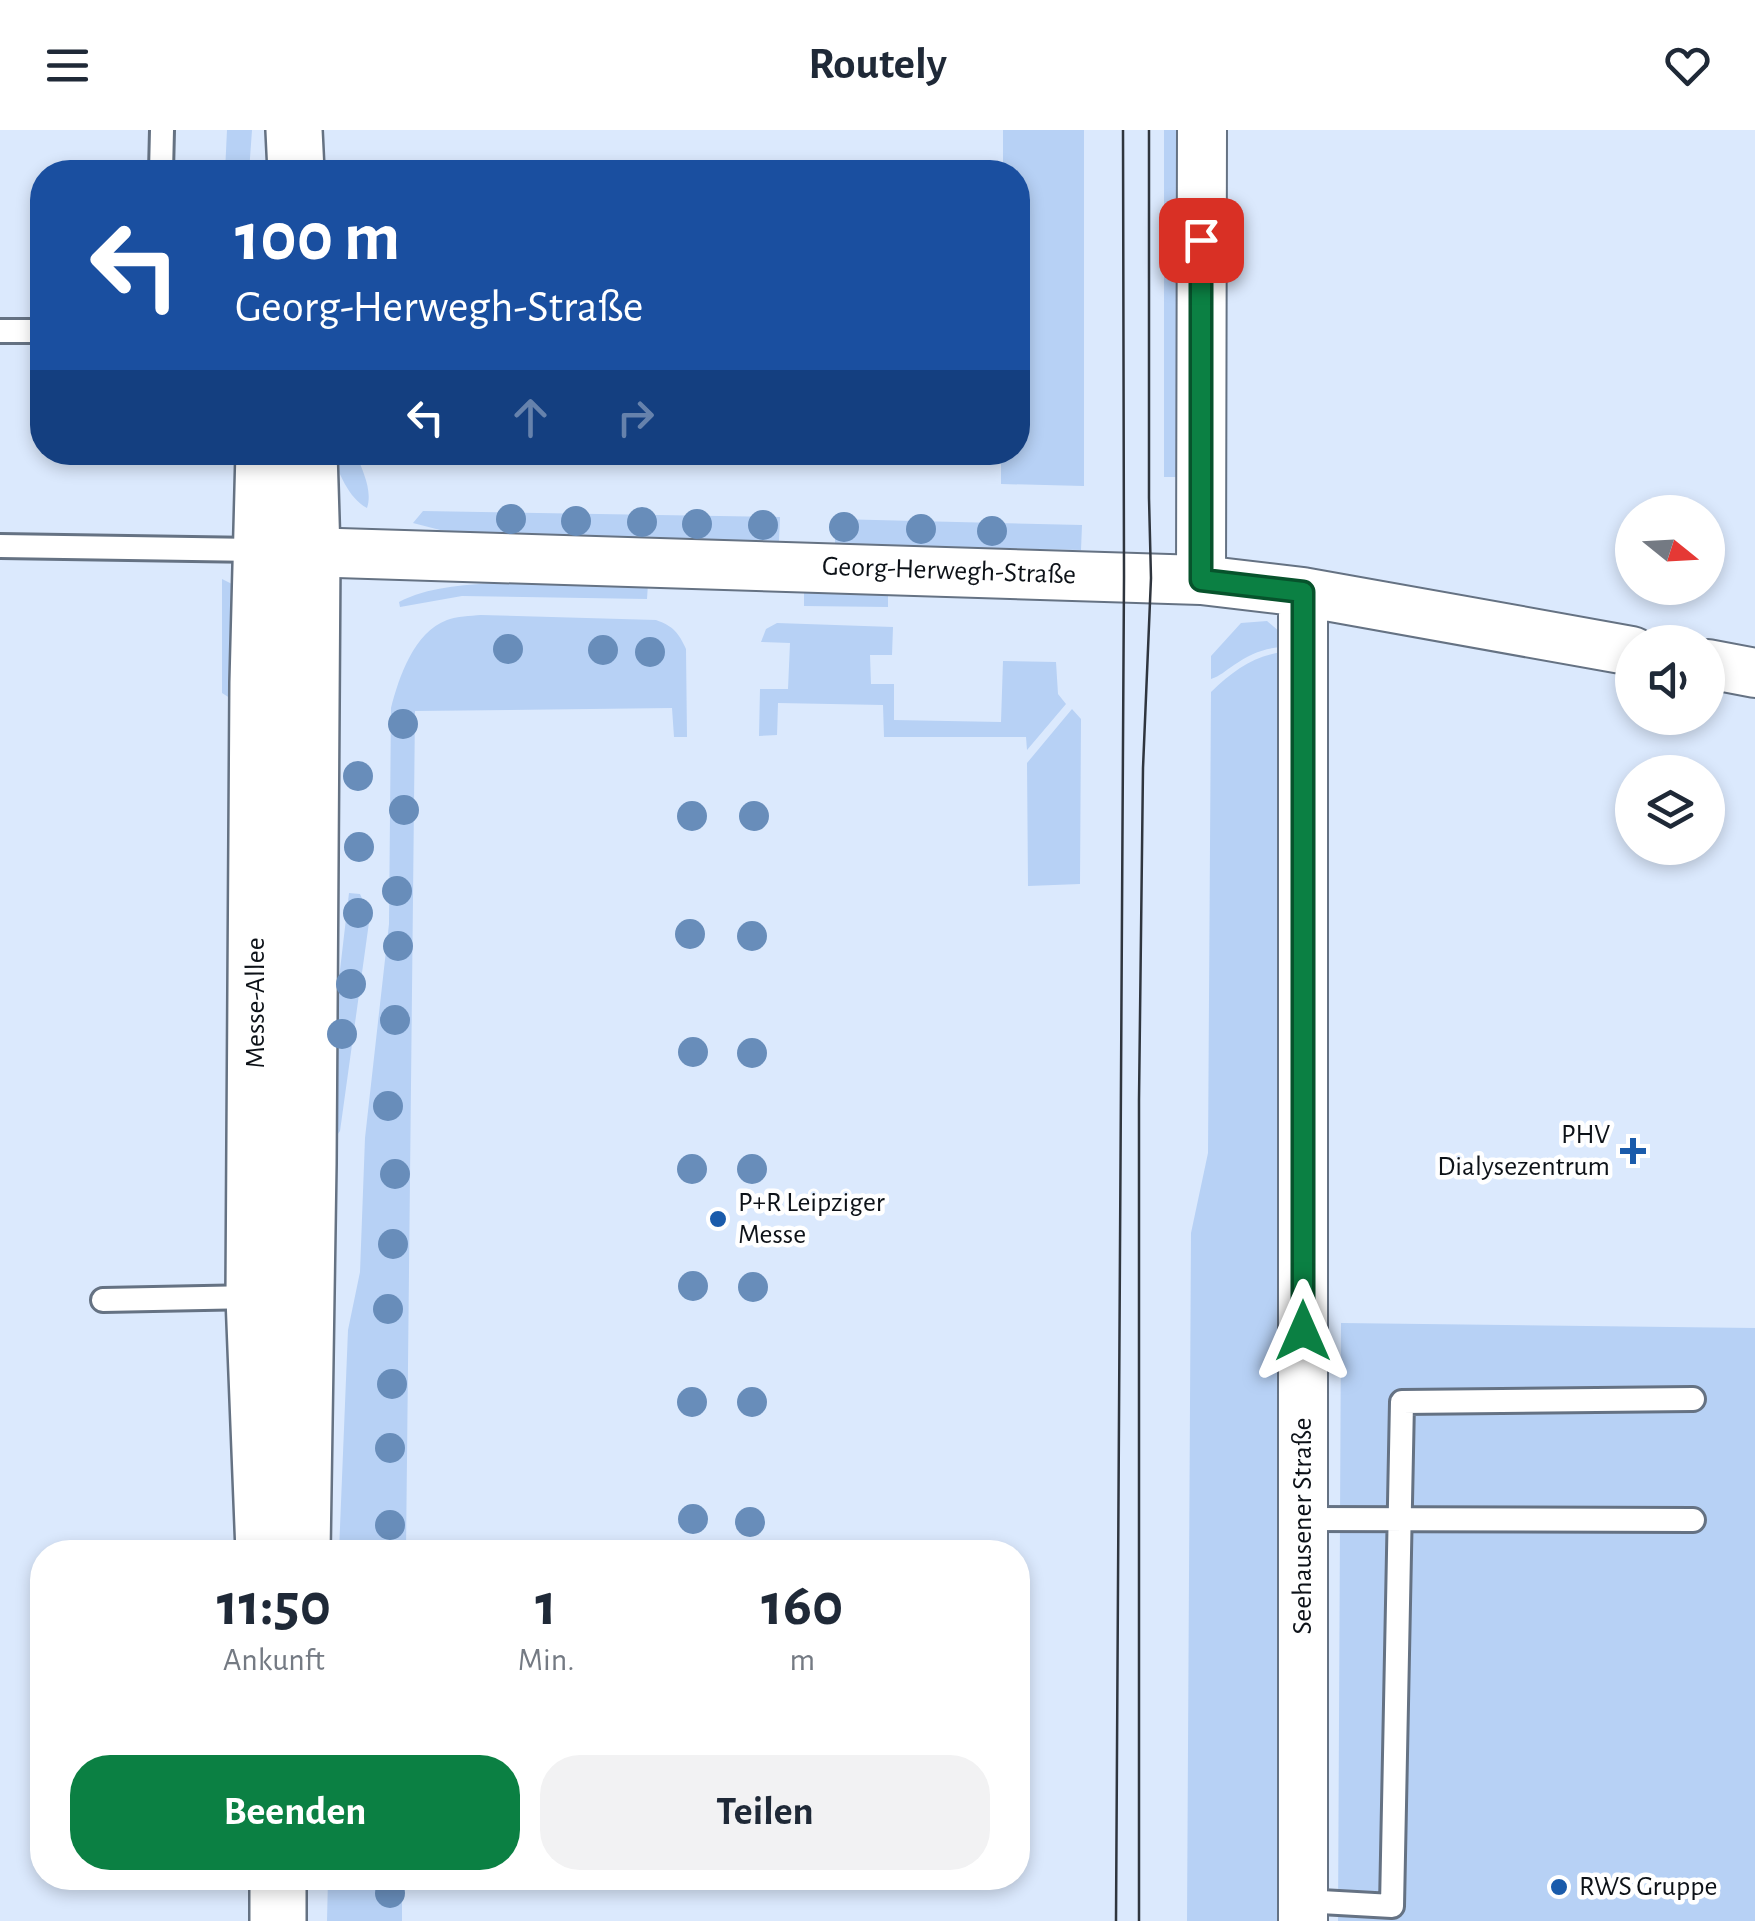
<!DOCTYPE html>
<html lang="de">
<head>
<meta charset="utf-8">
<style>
	:root { --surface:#fff; --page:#f2f2f3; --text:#1f2937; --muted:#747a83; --accent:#0b8043 }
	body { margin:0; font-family:"Alegreya Sans",sans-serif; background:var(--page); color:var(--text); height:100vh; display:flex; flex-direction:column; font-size:38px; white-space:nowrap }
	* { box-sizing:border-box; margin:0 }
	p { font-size:32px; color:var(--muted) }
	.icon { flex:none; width:55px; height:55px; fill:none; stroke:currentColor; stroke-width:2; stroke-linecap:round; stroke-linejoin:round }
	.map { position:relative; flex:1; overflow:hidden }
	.sheet { position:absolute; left:30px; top:1410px; width:1000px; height:350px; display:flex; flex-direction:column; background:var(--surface); border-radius:40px; box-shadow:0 5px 15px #0003 }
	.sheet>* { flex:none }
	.guide { position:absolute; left:30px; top:30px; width:1000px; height:305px; border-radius:40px; box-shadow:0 5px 15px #0003; background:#1a4fa0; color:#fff; overflow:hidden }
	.needle { width:65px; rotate:108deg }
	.fabs { position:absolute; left:1615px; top:365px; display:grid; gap:20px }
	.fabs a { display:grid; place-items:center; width:110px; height:110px; border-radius:50%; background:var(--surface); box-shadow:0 5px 15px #0003; font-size:50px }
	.pin { position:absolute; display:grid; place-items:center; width:85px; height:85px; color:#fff; margin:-42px; border-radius:20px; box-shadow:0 5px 15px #0006 }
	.me { position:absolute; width:110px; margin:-55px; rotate:0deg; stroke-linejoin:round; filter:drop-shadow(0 0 8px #0008) }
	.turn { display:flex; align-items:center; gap:35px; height:210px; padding:0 40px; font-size:45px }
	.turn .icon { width:130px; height:130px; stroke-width:2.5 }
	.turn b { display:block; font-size:70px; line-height:85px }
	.lanes { display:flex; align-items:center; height:95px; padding:0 40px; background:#0003; justify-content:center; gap:50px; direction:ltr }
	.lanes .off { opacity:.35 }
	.eta { display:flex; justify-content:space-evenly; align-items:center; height:170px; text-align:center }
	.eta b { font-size:60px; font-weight:700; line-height:70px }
	.primary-button { display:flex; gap:20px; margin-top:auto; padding:20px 40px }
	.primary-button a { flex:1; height:115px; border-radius:40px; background:var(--accent); color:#fff; font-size:40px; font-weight:700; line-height:115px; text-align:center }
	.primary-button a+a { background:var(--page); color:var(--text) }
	header { display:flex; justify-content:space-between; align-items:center; height:130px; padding:0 40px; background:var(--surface); font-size:45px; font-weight:700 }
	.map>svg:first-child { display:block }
	.green { fill:#b7d1f5 }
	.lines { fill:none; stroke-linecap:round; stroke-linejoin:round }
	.lane-casing { stroke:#657283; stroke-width:28 }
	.street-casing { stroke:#657283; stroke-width:52 }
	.secondary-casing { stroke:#657283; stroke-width:60 }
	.lane { stroke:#fff; stroke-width:22 }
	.street { stroke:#fff; stroke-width:48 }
	.secondary { stroke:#fff; stroke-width:55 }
	.tram { stroke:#2f353e; stroke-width:2.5 }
	.tree { fill:#688dba }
	.route-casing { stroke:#07532c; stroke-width:25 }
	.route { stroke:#0b8043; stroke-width:18 }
	.poi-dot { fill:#1a5bab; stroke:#fff; stroke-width:4 }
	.labels { text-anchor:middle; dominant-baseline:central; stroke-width:9; stroke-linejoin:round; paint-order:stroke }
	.street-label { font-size:28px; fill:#0d1218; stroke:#fff }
	.poi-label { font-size:28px; fill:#0d1218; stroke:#fff; text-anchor:start }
</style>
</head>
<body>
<header><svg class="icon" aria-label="menu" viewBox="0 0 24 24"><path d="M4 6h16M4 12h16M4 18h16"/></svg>Routely<svg class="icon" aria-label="heart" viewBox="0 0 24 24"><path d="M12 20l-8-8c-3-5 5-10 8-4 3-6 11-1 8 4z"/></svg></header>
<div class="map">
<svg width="1755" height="1791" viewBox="0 0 1755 1791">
	<rect width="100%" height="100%" fill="#dbe9fd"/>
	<!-- green -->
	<path class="green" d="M227,0h25l-3,42h-24z
		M1003,0h81v356l-83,-2v-31l17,-1v-280h-15z
		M1164,0h20v347h-20z
		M331,323h25c6,17 17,37 11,55 -19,-10 -28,-36 -36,-55z
		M423,381l357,6 -1,24 -308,-7 -31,-4 -27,-7z
		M835,389l247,6 -1,25 -246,-6z
		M222,449l22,11 -11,110 -11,-7z
		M495,453l153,1 -1,15 -185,-3 -62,11 -1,-5c29,-15 63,-17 96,-19z
		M804,461l84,1v15l-84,-1z
		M481,485l175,5c17,6 23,13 30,29l1,88h-13l-2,-29 -257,3 -9,841h-67l9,-222 12,-58 5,-134 24,-214 2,-216c8,-31 23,-76 56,-88 10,-4 23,-4 34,-5z
		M1267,491l13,11 3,15c-19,1 -33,7 -49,18 -9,6 -14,11 -23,14v-23l30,-33z
		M777,493l116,4 -1,28h-22l1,29h23v36l107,2 2,-61 53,1 2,32 8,10 -39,46 -1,-13h-142l-1,-32 -105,-2 -1,32 -18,1 1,-47h28l2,-46 -29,-1 5,-13z
		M1283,522l2,1269h-98l4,-688 17,-80 3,-461c22,-21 42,-36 72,-40z
		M1072,579l9,10 -1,165 -52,2 -1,-123z
		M349,763l11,1 4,9 7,5 -31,223 -5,7 -2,-108z
		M1341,1193l414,5v593h-417z
		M328,1748h74v43h-75z"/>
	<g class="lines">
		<!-- lane casing -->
		<g class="lane-casing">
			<path id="lane" d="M161,42l1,-42
				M0,201h42
				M0,416l260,4
				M103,1170l151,-3
				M1303,1389l390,1
				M1303,1771l89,5 10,-504 291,-3"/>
		</g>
		<!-- street casing -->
		<g class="street-casing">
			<path id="street" d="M274,421l927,29 102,12 329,59
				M1201,450l1,-450
				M1303,462v1329
				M1708,534l47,9"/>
		</g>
		<!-- secondary casing -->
		<g class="secondary-casing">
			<path id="secondary" d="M294,0l2,42
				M264,322l-6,231 -4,614 10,255
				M302,1422l6,-389 4,-611 -3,-100
				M278,1748v43"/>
		</g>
		<!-- lane -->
		<use href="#lane" class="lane"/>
		<!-- street -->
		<use href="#street" class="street"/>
		<!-- secondary -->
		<use href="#secondary" class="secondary"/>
		<!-- tram -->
		<path class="tram" d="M1116,1791l8,-1344 -1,-447
			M1139,1791v-821l4,-332 8,-190 -2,-80v-368"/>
	</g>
	<!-- trees -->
	<g class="tree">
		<circle cx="511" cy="389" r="15"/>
		<circle cx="576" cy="391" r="15"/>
		<circle cx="642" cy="392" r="15"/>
		<circle cx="697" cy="394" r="15"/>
		<circle cx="763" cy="395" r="15"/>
		<circle cx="844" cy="397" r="15"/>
		<circle cx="921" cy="399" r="15"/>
		<circle cx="992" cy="401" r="15"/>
		<circle cx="508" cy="519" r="15"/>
		<circle cx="603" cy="520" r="15"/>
		<circle cx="650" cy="522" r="15"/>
		<circle cx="403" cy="594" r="15"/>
		<circle cx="358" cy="646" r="15"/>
		<circle cx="404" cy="680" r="15"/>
		<circle cx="692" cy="686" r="15"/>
		<circle cx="754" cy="686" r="15"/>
		<circle cx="359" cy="717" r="15"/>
		<circle cx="397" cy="761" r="15"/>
		<circle cx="358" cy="783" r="15"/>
		<circle cx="690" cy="804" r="15"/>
		<circle cx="752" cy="806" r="15"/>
		<circle cx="398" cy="816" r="15"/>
		<circle cx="351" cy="854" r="15"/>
		<circle cx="395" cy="890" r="15"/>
		<circle cx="342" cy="904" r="15"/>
		<circle cx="693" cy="922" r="15"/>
		<circle cx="752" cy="923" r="15"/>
		<circle cx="388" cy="976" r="15"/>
		<circle cx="692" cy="1039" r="15"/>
		<circle cx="752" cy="1039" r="15"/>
		<circle cx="395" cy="1044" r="15"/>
		<circle cx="393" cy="1114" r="15"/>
		<circle cx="693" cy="1156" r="15"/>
		<circle cx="753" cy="1157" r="15"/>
		<circle cx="388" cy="1179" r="15"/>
		<circle cx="392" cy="1254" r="15"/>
		<circle cx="692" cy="1272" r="15"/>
		<circle cx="752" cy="1272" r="15"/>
		<circle cx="390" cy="1318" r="15"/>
		<circle cx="693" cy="1389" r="15"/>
		<circle cx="750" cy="1392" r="15"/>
		<circle cx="390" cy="1395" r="15"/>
		<circle cx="390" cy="1763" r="15"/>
	</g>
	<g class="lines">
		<!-- route casing -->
		<g class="route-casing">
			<path id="route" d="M1201,110v340l102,12v739"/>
		</g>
		<!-- route -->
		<use href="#route" class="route"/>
	</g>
	<!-- markers -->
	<g class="poi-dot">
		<path d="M1628 1006h10v10h10v10h-10v10h-10v-10h-10v-10h10z"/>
		<circle cx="718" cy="1089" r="10"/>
		<circle cx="1559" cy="1757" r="10"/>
	</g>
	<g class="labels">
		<!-- street labels -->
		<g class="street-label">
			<text transform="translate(949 441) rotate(2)">Georg-Herwegh-Straße</text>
			<text transform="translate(256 873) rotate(-90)">Messe-Allee</text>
			<text transform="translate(1303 1396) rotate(-90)">Seehausener Straße</text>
		</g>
		<!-- poi labels -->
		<g class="poi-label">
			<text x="1610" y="1005" text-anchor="end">PHV<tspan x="1610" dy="32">Dialysezentrum</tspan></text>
			<text x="738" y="1073">P+R Leipziger<tspan x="738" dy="32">Messe</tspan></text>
			<text x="1579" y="1757">RWS Gruppe</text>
		</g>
	</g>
</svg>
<div class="fabs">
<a><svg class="needle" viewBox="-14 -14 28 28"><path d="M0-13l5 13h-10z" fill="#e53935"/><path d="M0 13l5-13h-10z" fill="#747a83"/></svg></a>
<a><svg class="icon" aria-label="sound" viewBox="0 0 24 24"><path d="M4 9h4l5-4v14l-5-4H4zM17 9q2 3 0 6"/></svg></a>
<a><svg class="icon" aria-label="layers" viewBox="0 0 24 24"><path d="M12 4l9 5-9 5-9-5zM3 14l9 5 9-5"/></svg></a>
</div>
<div class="pin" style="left:1201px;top:110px;background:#d93025"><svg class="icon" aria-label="arrive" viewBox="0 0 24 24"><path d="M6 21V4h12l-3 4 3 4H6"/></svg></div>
<svg class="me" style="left:1303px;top:1201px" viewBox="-20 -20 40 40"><path d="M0-17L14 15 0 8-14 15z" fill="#0b8043" stroke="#fff" stroke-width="4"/></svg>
<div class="guide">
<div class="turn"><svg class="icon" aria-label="left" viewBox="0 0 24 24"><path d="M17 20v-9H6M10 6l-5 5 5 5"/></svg><div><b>100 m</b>Georg-Herwegh-Straße</div></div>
<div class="lanes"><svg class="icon" aria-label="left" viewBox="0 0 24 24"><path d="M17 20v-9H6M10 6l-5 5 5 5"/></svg><svg class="icon off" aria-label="ahead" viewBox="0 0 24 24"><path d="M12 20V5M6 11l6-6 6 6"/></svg><svg class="icon off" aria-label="right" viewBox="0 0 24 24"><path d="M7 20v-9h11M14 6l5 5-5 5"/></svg></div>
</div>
<section class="sheet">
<div class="eta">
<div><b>11:50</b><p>Ankunft</p></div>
<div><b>1</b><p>Min.</p></div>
<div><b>160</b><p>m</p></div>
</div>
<div class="primary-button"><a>Beenden</a><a>Teilen</a></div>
</section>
</div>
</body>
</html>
